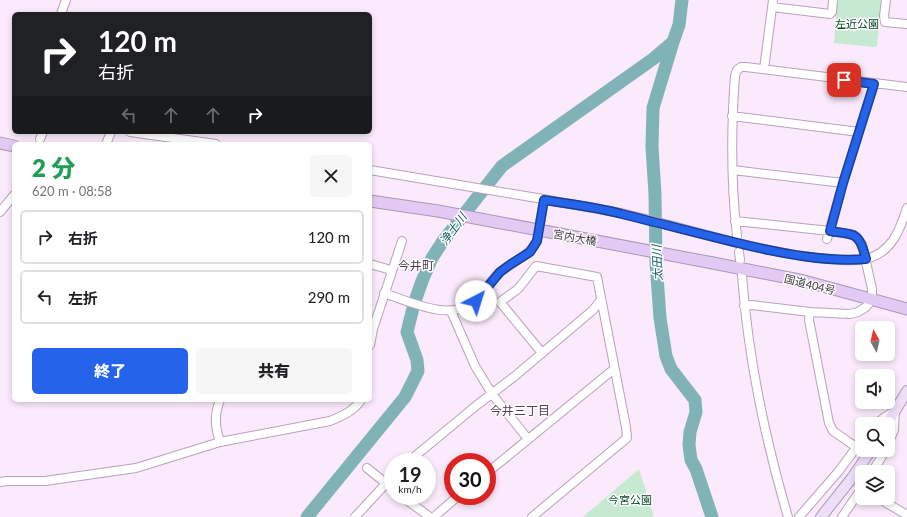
<!DOCTYPE html>
<html lang="ja">
<head>
<meta charset="utf-8">
<style>
	:root { --surface:#fff; --page:#f6f6f6; --text:#202124; --muted:#757577; --line:#e0e0e0; --accent:#2563eb }
	body { margin:0; font-family:Lato,"Noto Sans JP",sans-serif; background:var(--page); color:var(--text); height:100vh; display:flex; flex-direction:column; font-size:15px; white-space:nowrap }
	* { box-sizing:border-box; margin:0 }
	p { font-size:13px; color:var(--muted) }
	.icon { flex:none; width:22px; height:22px; fill:none; stroke:currentColor; stroke-width:2; stroke-linecap:round; stroke-linejoin:round }
	.map { position:relative; flex:1; overflow:hidden }
	.drawer { position:absolute; left:12px; top:142px; width:360px; height:260px; display:flex; flex-direction:column; background:var(--surface); border-radius:6px; box-shadow:0 2px 6px #0003 }
	.drawer>* { flex:none }
	.hud { position:absolute; left:12px; top:12px; width:360px; height:122px; border-radius:6px; box-shadow:0 2px 6px #0003; background:#202124; color:#fff; overflow:hidden }
	.needle { width:26px; rotate:352deg }
	.controls { position:absolute; left:855px; top:321px; display:grid; gap:8px }
	.controls a { display:grid; place-items:center; width:40px; height:40px; border-radius:6px; background:var(--surface); box-shadow:0 2px 6px #0003; font-size:20px }
	.speed { position:absolute; left:384px; top:453px; display:flex; gap:8px; font-size:20px; font-weight:700; text-align:center }
	.speed>* { display:grid; place-content:center; width:52px; height:52px; border-radius:50%; background:var(--surface); box-shadow:0 2px 6px #0003; line-height:1 }
	.speed small { font-size:10px; font-weight:400 }
	.speed .limit { border:6px solid #d22; background:#fff; color:#111 }
	.pin { position:absolute; display:grid; place-items:center; width:34px; height:34px; color:#fff; margin:-17px; border-radius:8px; box-shadow:0 2px 6px #0006 }
	.me { position:absolute; width:44px; margin:-22px; rotate:40deg; stroke-linejoin:round; filter:drop-shadow(0 0 3px #0008) }
	.turn { display:flex; align-items:center; gap:14px; height:84px; padding:0 20px; font-size:18px }
	.turn .icon { width:52px; height:52px; stroke-width:2.5 }
	.turn b { display:block; font-size:28px; line-height:34px }
	.lanes { display:flex; align-items:center; height:38px; padding:0 20px; background:#0003; justify-content:center; gap:20px; direction:ltr }
	.lanes .off { opacity:.35 }
	.round { display:grid; place-items:center; flex:none; width:42px; height:42px; border-radius:6px; background:var(--page) }
	.head { display:flex; align-items:center; justify-content:space-between; height:68px; padding:0 20px }
	h1 { font-size:24px; font-weight:800; line-height:30px; color:#1e9e55 }
	.cta { display:flex; gap:8px; margin-top:auto; padding:8px 20px }
	.cta a { flex:1; height:46px; border-radius:6px; background:var(--accent); color:#fff; font-size:16px; font-weight:800; line-height:46px; text-align:center }
	.cta a+a { background:var(--page); color:var(--text) }
	ul { padding:0; list-style:none }
	li { display:flex; align-items:center; gap:12px; height:54px; margin:0 8px 6px; padding:0 12px; border:2px solid var(--line); border-radius:6px }
	li div { flex:1 }
	li b { display:block; font-size:15px }
	li em { font-style:normal }
	.map>svg:first-child { display:block }
	.green { fill:#c7e9d2 }
	.lines { fill:none; stroke-linecap:round; stroke-linejoin:round }
	.river { stroke:#80b3b8; stroke-width:13 }
	.minor-casing { stroke:#baa1bc; stroke-width:10 }
	.major-casing { stroke:#aa97b7; stroke-width:12 }
	.highway-casing { stroke:#aa97b7; stroke-width:13 }
	.minor { stroke:#fff; stroke-width:8 }
	.major { stroke:#eedff9; stroke-width:10 }
	.highway { stroke:#e2caf5; stroke-width:11 }
	.highway-bridge-casing { stroke:#aa97b7; stroke-width:13; stroke-linecap:butt }
	.highway-bridge { stroke:#e2caf5; stroke-width:11 }
	.route-casing { stroke:#184099; stroke-width:10 }
	.route { stroke:#2563eb; stroke-width:7 }
	.labels { text-anchor:middle; dominant-baseline:central; stroke-width:3; stroke-linejoin:round; paint-order:stroke }
	.park-label { font-size:11px; fill:#084a29; stroke:#fdfdfd }
	.street-label { font-size:11px; fill:#433844; stroke:#fdfdfd }
	.water-label { font-size:12px; font-style:italic; fill:#185d64; stroke:#fdfdfd }
	.neighbourhood-label { font-size:12px; fill:#533e56; stroke:#fdfdfd }
</style>
</head>
<body>
<div class="map">
<svg width="907" height="517" viewBox="0 0 907 517">
	<rect width="100%" height="100%" fill="#faeafb"/>
	<!-- green -->
	<path class="green" d="M837,0h45l-5,46 -3,1 -40,-4z
		M639,469l15,48h-71z"/>
	<g class="lines">
		<!-- river -->
		<path class="river" d="M682,0l-3,25 -6,17 -20,66 -1,39 3,47 1,68 4,56 6,38 5,13 24,31 1,12 -6,20 -1,13 2,15 5,9 16,48
			M307,517l98,-120 13,-26 -1,-11 -10,-28 7,-28 8,-23 10,-23 11,-17 59,-75 151,-107 20,-17"/>
		<!-- minor casing -->
		<g class="minor-casing">
			<path id="minor" d="M886,0l-2,16 1,6 22,2
				M772,7l58,7 2,-2 1,-12
				M61,14l5,-14
				M764,69l9,-69
				M732,116l127,16
				M130,132l86,12
				M40,139l3,-7
				M106,144l5,-12
				M370,170c58,10 115,19 173,29 25,5 51,9 77,14 63,14 126,36 191,44 17,2 37,5 54,2 26,-5 35,-29 42,-51
				M733,170l110,13
				M0,212l14,-17
				M735,221l95,10 24,4 8,9 10,45v10l-6,8 -8,5 -8,2 -40,-2 -58,-7 -8,1
				M737,236c-6,-53 -6,-107 -2,-160l2,-6 4,-3h5l161,20
				M827,239l16,-56 31,-99
				M739,252l1,8
				M370,264l21,6
				M742,275c6,82 23,164 46,242
				M384,293c26,9 69,30 92,7 9,-9 15,-20 24,-28 13,-11 30,-16 37,-31l7,-41
				M451,311l24,55 17,28 36,45
				M810,312l-1,8 20,103 4,8 23,16
				M370,345l3,-16 29,-88
				M220,400c-6,15 -5,27 0,42
				M876,424l9,-7 10,-6 -1,19 -6,14
				M408,462l69,-57 38,-29 78,-66 7,-9
				M367,468l26,21
				M872,472l14,-22
				M487,473l127,-104
				M0,482l7,-1h38l91,-13 84,-26 110,-21c12,-5 24,-10 31,-21
				M401,496l29,21
				M878,498l29,17
				M355,517l38,-41
				M434,517l24,-21
				M532,517l95,-79 -1,-11 -29,-150 -61,-11 -18,23 -18,13 42,51
				M799,517l39,-45 24,-32
				M842,517l20,-29"/>
		</g>
		<!-- major casing -->
		<g class="major-casing">
			<path id="major" d="M887,424l20,-33
				M821,517l31,-39 19,-28"/>
		</g>
		<!-- highway casing -->
		<g class="highway-casing">
			<path id="highway" d="M0,143l14,3
				M370,201l68,10
				M713,263l91,18 103,28"/>
		</g>
		<!-- minor -->
		<use href="#minor" class="minor"/>
		<!-- major -->
		<use href="#major" class="major"/>
		<!-- highway -->
		<use href="#highway" class="highway"/>
		<!-- highway-bridge casing -->
		<g class="highway-bridge-casing">
			<path id="highway-bridge" d="M438,211l275,52"/>
		</g>
		<!-- highway-bridge -->
		<use href="#highway-bridge" class="highway-bridge"/>
	</g>
	<g class="lines">
		<!-- route casing -->
		<g class="route-casing">
			<path id="route" d="M476,301l24,-29 11,-8 19,-12 7,-11 7,-41c26,4 53,7 78,14 41,10 82,21 124,31 39,9 79,17 120,14 -7,-28 -11,-24 -36,-28l13,-48 31,-99 -30,-4"/>
		</g>
		<!-- route -->
		<use href="#route" class="route"/>
	</g>
	<g class="labels">
		<!-- park labels -->
		<g class="park-label">
			<text x="857" y="23">左近公園</text>
			<text x="630" y="499">今宮公園</text>
		</g>
		<!-- street labels -->
		<g class="street-label">
			<text transform="translate(575 237) rotate(10)">宮内大橋</text>
			<text transform="translate(810 284) rotate(14)">国道404号</text>
		</g>
		<!-- water labels -->
		<g class="water-label">
			<text transform="translate(453 229) rotate(-54)">浄土川</text>
			<text transform="translate(657 263) rotate(-92)">太田川</text>
		</g>
		<!-- neighbourhood labels -->
		<g class="neighbourhood-label">
			<text x="416" y="265">今井町</text>
			<text x="520" y="410">今井三丁目</text>
		</g>
	</g>
</svg>
<div class="controls">
<a><svg class="needle" viewBox="-14 -14 28 28"><path d="M0-13l5 13h-10z" fill="#e53935"/><path d="M0 13l5-13h-10z" fill="#757577"/></svg></a>
<a><svg class="icon" aria-label="sound" viewBox="0 0 24 24"><path d="M4 9h4l5-4v14l-5-4H4zM17 9q2 3 0 6"/></svg></a>
<a><svg class="icon" aria-label="search" viewBox="0 0 24 24"><circle cx="10" cy="10" r="6"/><path d="M15 15l6 6"/></svg></a>
<a><svg class="icon" aria-label="layers" viewBox="0 0 24 24"><path d="M12 4l9 5-9 5-9-5zM3 14l9 5 9-5"/></svg></a>
</div>
<div class="speed"><div>19<small>km/h</small></div><div class="limit">30</div></div>
<div class="pin" style="left:844px;top:80px;background:#d93025"><svg class="icon" aria-label="arrive" viewBox="0 0 24 24"><path d="M6 21V4h12l-3 4 3 4H6"/></svg></div>
<svg class="me" style="left:476px;top:301px" viewBox="-20 -20 40 40"><circle r="19" fill="#fff"/><path d="M0-13L10 11 0 6-10 11z" fill="#2563eb"/></svg>
<div class="hud">
<div class="turn"><svg class="icon" aria-label="right" viewBox="0 0 24 24"><path d="M7 20v-9h11M14 6l5 5-5 5"/></svg><div><b>120 m</b>右折</div></div>
<div class="lanes"><svg class="icon off" aria-label="left" viewBox="0 0 24 24"><path d="M17 20v-9H6M10 6l-5 5 5 5"/></svg><svg class="icon off" aria-label="ahead" viewBox="0 0 24 24"><path d="M12 20V5M6 11l6-6 6 6"/></svg><svg class="icon off" aria-label="ahead" viewBox="0 0 24 24"><path d="M12 20V5M6 11l6-6 6 6"/></svg><svg class="icon" aria-label="right" viewBox="0 0 24 24"><path d="M7 20v-9h11M14 6l5 5-5 5"/></svg></div>
</div>
<section class="drawer">
<div class="head"><div><h1>2 分</h1><p>620 m · 08:58</p></div><a class="round"><svg class="icon" aria-label="close" viewBox="0 0 24 24"><path d="M6 6l12 12M18 6L6 18"/></svg></a></div>
<ul>
<li><svg class="icon" aria-label="right" viewBox="0 0 24 24"><path d="M7 20v-9h11M14 6l5 5-5 5"/></svg><div><b>右折</b></div><em>120 m</em></li>
<li><svg class="icon" aria-label="left" viewBox="0 0 24 24"><path d="M17 20v-9H6M10 6l-5 5 5 5"/></svg><div><b>左折</b></div><em>290 m</em></li>
</ul>
<div class="cta"><a>終了</a><a>共有</a></div>
</section>
</div>
</body>
</html>
